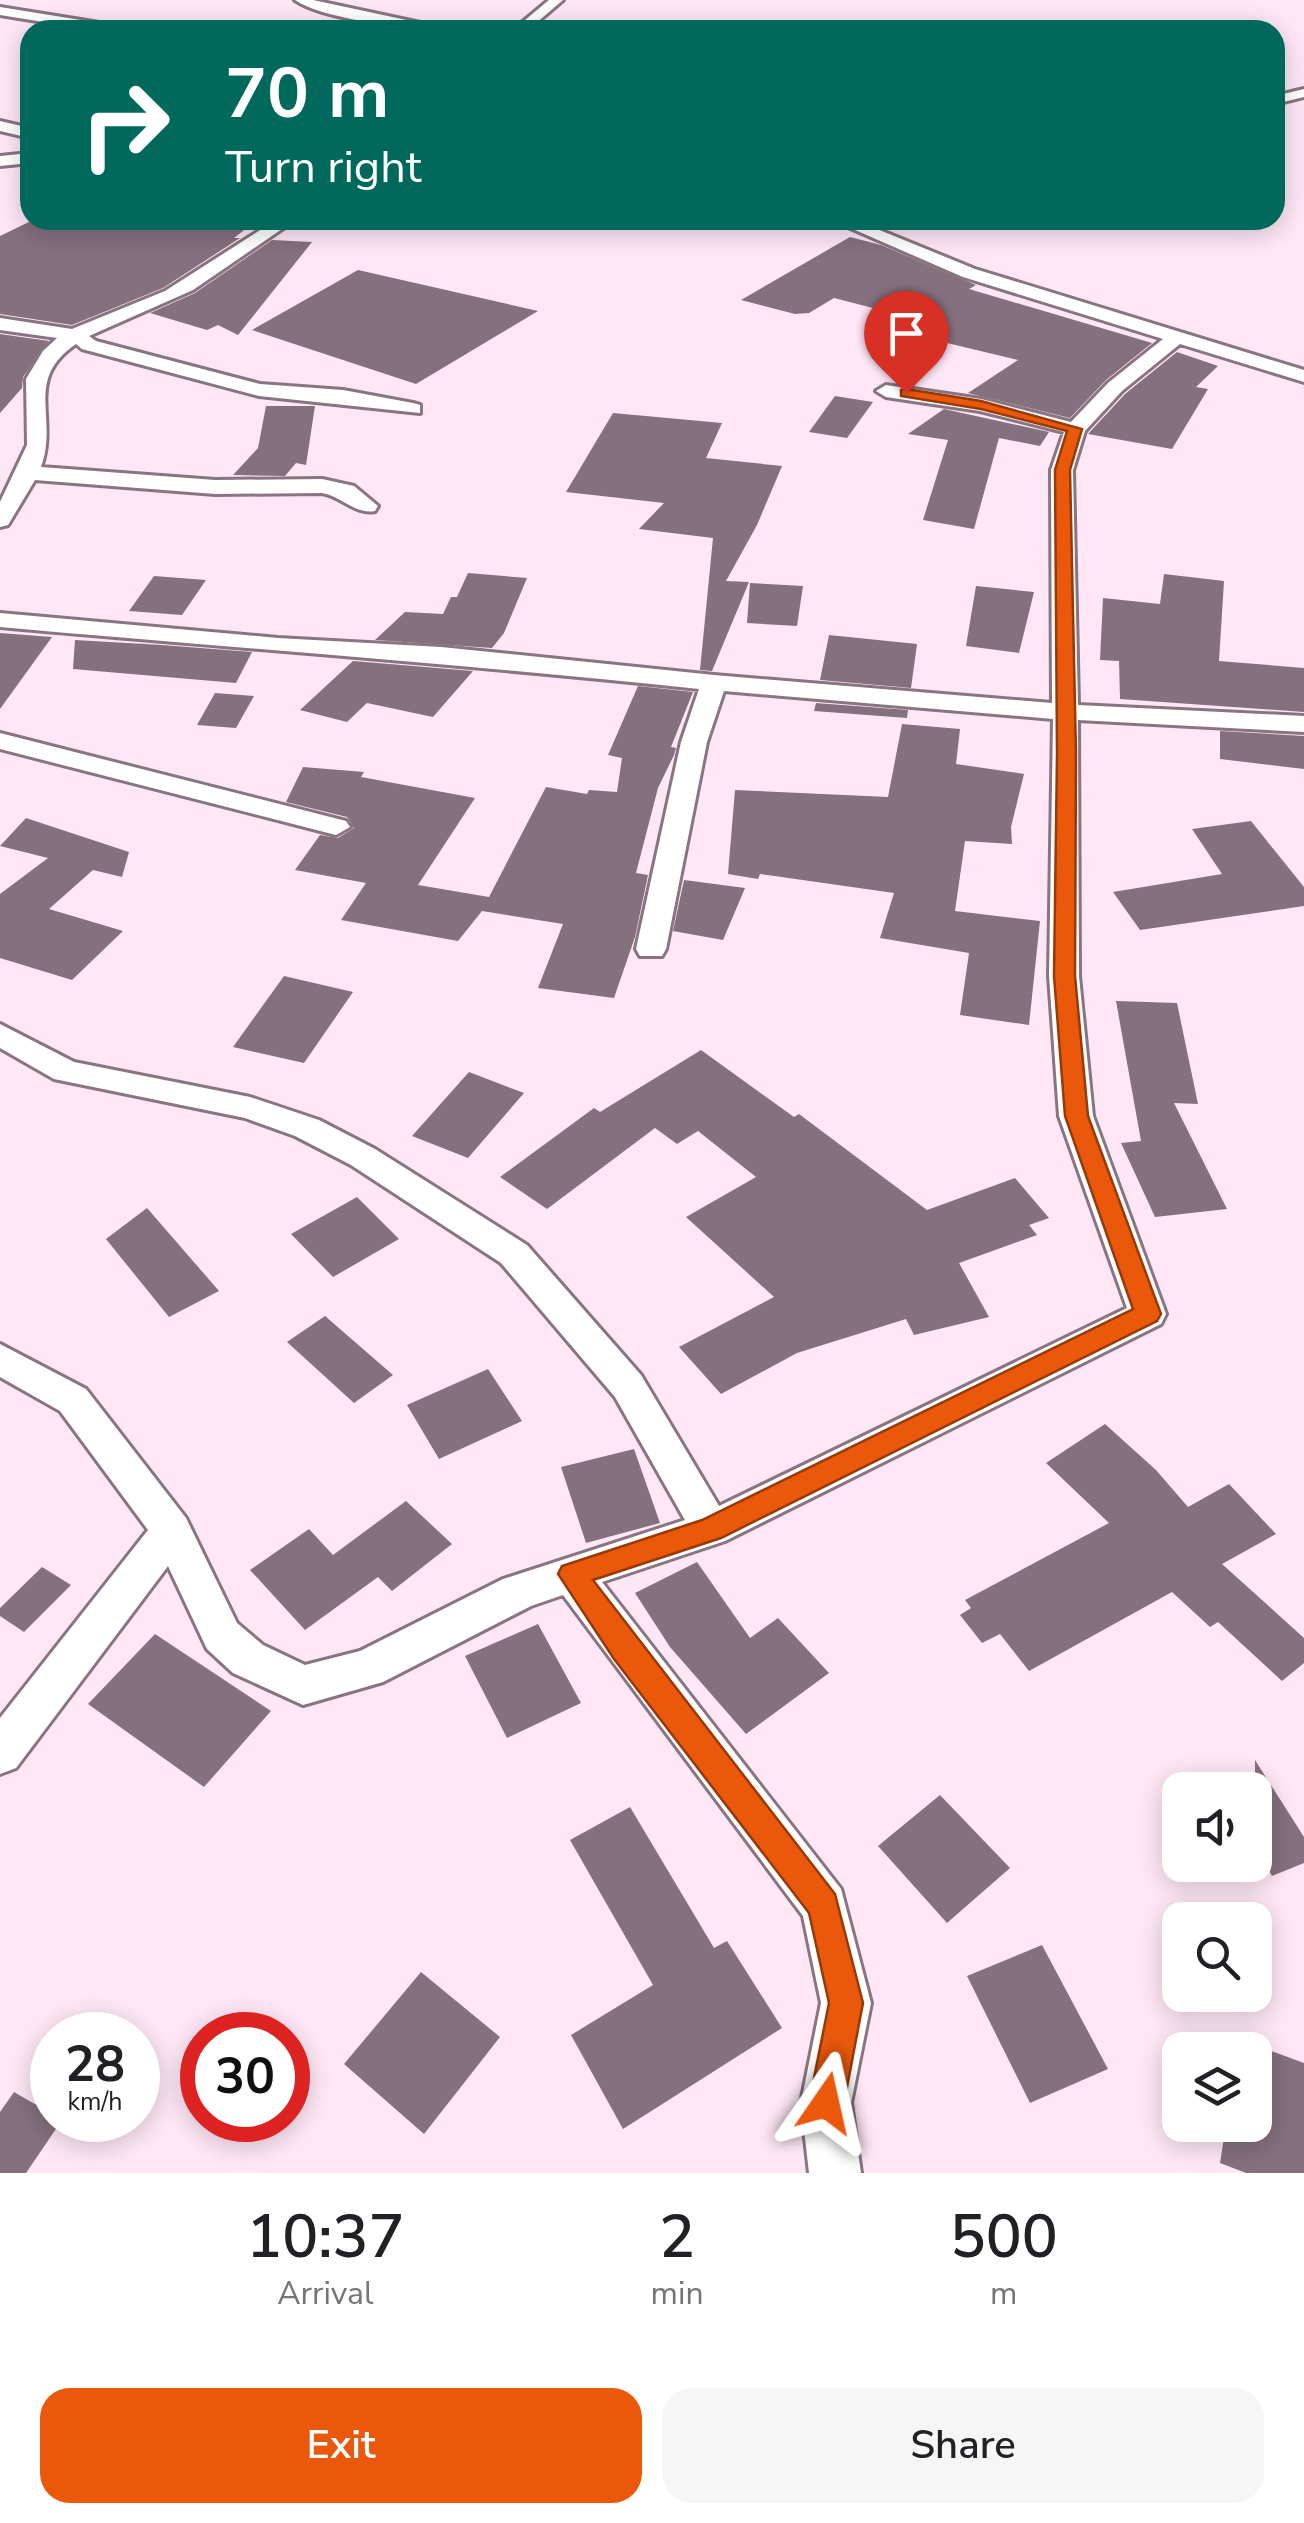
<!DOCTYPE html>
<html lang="en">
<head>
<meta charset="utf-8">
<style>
	:root { --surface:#fff; --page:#f6f6f6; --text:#202124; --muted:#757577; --accent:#ea580c }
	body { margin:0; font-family:"Nunito Sans",sans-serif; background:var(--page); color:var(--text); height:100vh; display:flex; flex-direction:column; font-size:38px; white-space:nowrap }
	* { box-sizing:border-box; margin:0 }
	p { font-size:32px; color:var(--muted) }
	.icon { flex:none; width:55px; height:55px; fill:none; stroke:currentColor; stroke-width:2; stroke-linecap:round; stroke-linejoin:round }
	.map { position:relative; height:2173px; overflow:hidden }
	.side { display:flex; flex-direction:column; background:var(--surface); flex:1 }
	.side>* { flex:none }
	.guide { position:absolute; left:20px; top:20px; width:1265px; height:210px; border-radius:30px; box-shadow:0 5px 25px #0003; background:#00695c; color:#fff; overflow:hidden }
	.buttons { position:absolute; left:1162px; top:1772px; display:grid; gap:20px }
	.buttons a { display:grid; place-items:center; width:110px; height:110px; border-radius:20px; background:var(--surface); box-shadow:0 5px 25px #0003; font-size:50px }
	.speed { position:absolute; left:30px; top:2012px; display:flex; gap:20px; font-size:50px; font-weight:700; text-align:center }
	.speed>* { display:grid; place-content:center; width:130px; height:130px; border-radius:50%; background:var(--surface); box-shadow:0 5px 25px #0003; line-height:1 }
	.speed small { font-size:25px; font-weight:400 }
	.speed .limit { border:15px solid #d22; background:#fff; color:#111 }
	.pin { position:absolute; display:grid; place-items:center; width:85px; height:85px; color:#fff; margin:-102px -42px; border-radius:50% 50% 50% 0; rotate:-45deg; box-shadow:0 0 10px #0007 }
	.pin .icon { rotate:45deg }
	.me { position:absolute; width:110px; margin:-55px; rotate:11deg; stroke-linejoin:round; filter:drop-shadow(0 0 8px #0008) }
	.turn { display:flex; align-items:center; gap:35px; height:210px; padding:0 40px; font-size:45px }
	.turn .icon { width:130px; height:130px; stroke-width:2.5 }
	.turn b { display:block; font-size:70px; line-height:85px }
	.eta { display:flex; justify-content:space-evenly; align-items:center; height:170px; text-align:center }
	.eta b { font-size:60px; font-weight:600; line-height:70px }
	.primary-button { display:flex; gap:20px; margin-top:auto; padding:20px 40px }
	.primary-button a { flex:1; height:115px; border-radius:30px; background:var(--accent); color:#fff; font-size:40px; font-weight:600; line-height:115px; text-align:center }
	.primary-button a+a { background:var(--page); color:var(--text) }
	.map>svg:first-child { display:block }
	.building { fill:#85707e }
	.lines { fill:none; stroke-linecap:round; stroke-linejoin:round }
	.street-casing { stroke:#897482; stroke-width:6 }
	.street { fill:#fff; fill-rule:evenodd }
	.route { fill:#ea580c; stroke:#983908; stroke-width:2.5 }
</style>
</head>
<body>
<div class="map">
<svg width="1304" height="2173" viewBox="0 0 1304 2173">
	<rect width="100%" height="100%" fill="#ffe7f6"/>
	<!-- building -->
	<path class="building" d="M33,220h224l-23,18h6l-77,50 -91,37 -72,-11v-78z
		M850,237l31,8 95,40 -7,4 183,54 -46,37 -36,38 -102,-25 50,-33 -121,-29 15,-13 -78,-20 -25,15 -14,1 -54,-14z
		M272,240l40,2 -74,93 -20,-10 -11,5 -57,-17 45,-20z
		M358,270l180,41 -122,73 -164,-54z
		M0,334l49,7 -26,36 -1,11 -22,25z
		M1177,352l41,14 -22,21 12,2 -36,60 -84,-15 37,-40z
		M835,396l38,6 -26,36 -38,-6z
		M266,406h49l-9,59 -10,-2 -11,13 -52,-1 25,-27z
		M944,409l105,23 -9,14 -41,-8 -25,91 -51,-9 25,-80 -40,-6z
		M613,413l109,10 -16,35 76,8 -25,59 -31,56 23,1 -37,89 -12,-1 13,-132 -74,-9 25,-26 -98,-11z
		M468,573l59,5 -23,55 -12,15 -117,-8 30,-28 38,2 8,-17h6z
		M1164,574l60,7 -5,80 85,7v44l-184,-13 -1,-38 -19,-1 3,-62 57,6z
		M154,576l52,4 -24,35 -53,-4z
		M750,583l53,3 -6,40 -50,-3z
		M976,586l58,6 -15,61 -53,-7z
		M0,633l52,4 -52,72z
		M829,635l88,9 -6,44 -91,-8z
		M75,640l87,5 90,7 -16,31 -163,-14z
		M353,661l120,10 -40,46 -66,-14 -20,19 -47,-12z
		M638,686l55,6 -22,55 5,1 -2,7 -16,33 -22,85 12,2 -13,62 -21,61 -76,-10 25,-64 -81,-13 -24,30 -117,-21 25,-37 -71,-13 25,-35 18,3 16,-10 -7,-11 -61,-15 17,-35 61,5 -3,5 114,21 -57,87 71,12 57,-110 41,7 2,-4 28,2 5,-34 -14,-3z
		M215,693l39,3 -18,32 -39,-3z
		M816,703l92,7 -1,8 -93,-7z
		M902,724l58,5 -4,35 68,10 -13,53 1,17 -47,-3 -10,70 85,10 -11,104 -69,-10 9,-62 -89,-15 14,-45 -134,-19 -2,5 -30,-5 7,-84 153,7z
		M1220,731l84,5v33l-84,-10z
		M26,818l103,34 -7,25 -29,-7 -44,39 74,22 -51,49 -72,-22v-64l48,-36 -48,-12z
		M1251,821l53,66v19l-164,24 -27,-38 109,-18 -30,-45z
		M684,880l61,8 -22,52 -50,-9z
		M284,976l69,16 -49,71 -71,-16z
		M1116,1001l61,2 21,101 -24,-1 53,106 -72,8 -34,-74 20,-2z
		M701,1050l93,67 5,-3 128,96 88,-32 34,40 -20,7 8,10 -78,28 30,54 -75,18 -8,-16 -109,34 -76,41 -42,-47 95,-50 -88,-80 70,-40 -58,-46 -21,13 -22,-16 -108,81 -47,-32 94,-69 6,4z
		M469,1072l55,21 -56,65 -56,-22z
		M357,1197l42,42 -66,38 -42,-43z
		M147,1208l72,83 -50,26 -63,-78z
		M325,1316l68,59 -39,28 -67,-61z
		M488,1369l34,52 -83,38 -32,-54z
		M1105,1424l51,46 32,37 41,-23 47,50 -54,30 82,74v25l-22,18 -64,-59 -8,5 -38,-35 -143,79 -29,-37 -18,9 -22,-28 11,-7 -6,-8 144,-77 -63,-60z
		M634,1449l26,74 -74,20 -25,-76z
		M406,1501l46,43 -60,47 -14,-14 -73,53 -55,-60 59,-41 24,26z
		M697,1562l53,76 28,-20 51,55 -83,61 -76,-87 -35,-54z
		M42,1567l29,18 -47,47 -24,-16v-8z
		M538,1624l43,79 -74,35 -42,-82z
		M155,1634l116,77 -67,76 -116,-83z
		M1255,1760l49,77v26l-32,13 -5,-9 -12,5z
		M940,1795l70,73 -63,55 -69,-77z
		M630,1807l84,141 13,-7 55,87 -159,101 -52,-94 82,-50 -83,-145z
		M1042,1945l66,124 -78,34 -63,-127z
		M421,1972l79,65 -76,97 -80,-70z
		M1255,2045l49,18v110h-58l-26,-10 6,-38h29z
		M14,2092l38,22v6h10l-36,53h-26v-61z"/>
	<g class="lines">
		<!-- street casing -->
		<g class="street-casing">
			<path id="street" d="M295,0h18l140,30c-37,0 -129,-10 -158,-30z
				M549,0h14l-35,30h-15z
				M0,7l118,19 7,4h-32l-93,-15z
				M1304,89v8l-29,7v-8z
				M0,121l30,7v10l-30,-7z
				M30,153v10l-30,3v-10z
				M276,220h19l-102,70 -104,46 7,5 164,43 83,6 70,13 7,2v8l-161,-17 -177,-47 -6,-5c-53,36 -17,74 -35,123l174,13 107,-1 32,7 24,20 -3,5c-19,4 -34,-15 -53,-18l-107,1 -180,-14 -27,45 -8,2v-25l27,-57 -1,-66 17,-28 14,-13 -57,-8v-12l72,11 93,-38z
				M832,220h23l120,49 329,101v12l-124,-38 -58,47 -37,40 -12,39 5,235 226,11v16l-226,-12 1,256 14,140 73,198 -5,10 -436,217 -123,41 239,307 30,114 -20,100 10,70h-52l-8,-70 20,-100 -18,-87 -240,-321 -32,11 -148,76 -80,23 -70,-32 -26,-24 -39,-83 -152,202 -16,6v-56l148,-188 -88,-119 -60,-34v-33l86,45 100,129 51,105 26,22 42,20 55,-14 143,-72 182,-59 -70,-123 -114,-134 -150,-98 -56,-29 -50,-18 -191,-39 -54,-31v-24l74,38 176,35 69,23 56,29 152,96 114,130 78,131 408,-198 -68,-192 -10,-140 4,-257 -329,-28 -17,51 -41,207 -4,7h-22l-4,-7 45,-207 18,-53c-233,-25 -466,-41 -699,-62v-14l278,25 163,9 273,28 338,28 -1,-233 13,-38 -84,-21 -94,-14 -10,-6 10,-6 95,14 90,23 37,-39 55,-44 -200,-62z
				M0,733l346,88 4,6 -14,8 -336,-86z"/>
		</g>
		<!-- street -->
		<use href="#street" class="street"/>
	</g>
	<!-- route -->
	<path class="route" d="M906,389l75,12 101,28 -12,41 6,284 -1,222 13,140 73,198 -4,7 -436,217 -128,42 242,314 28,109 -19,100 -5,13 -13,5 -12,-5 -5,-13 20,-100 -20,-90 -195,-254 -56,-85 4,-8 140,-46 431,-211 -68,-193 -11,-140 3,-222 -2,-284 12,-39 -86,-22 -80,-13v-6z"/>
</svg>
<div class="buttons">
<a><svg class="icon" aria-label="sound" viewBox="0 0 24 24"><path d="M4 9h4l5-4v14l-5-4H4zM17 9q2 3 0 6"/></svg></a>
<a><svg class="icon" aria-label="search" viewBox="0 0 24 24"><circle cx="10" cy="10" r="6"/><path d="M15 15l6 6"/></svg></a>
<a><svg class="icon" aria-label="layers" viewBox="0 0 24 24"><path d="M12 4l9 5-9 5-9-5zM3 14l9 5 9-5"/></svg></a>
</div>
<div class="speed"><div>28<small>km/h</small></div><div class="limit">30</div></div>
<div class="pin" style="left:906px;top:393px;background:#d93025"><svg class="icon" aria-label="arrive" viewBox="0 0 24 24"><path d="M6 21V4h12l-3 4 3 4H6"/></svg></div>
<svg class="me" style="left:826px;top:2103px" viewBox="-20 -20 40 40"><path d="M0-17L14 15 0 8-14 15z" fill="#ea580c" stroke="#fff" stroke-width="4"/></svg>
<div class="guide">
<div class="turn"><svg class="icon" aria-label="right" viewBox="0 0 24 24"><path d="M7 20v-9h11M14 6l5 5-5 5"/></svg><div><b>70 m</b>Turn right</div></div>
</div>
</div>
<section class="side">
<div class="eta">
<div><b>10:37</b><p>Arrival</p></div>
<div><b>2</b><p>min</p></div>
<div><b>500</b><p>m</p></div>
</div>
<div class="primary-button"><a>Exit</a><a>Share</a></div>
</section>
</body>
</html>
